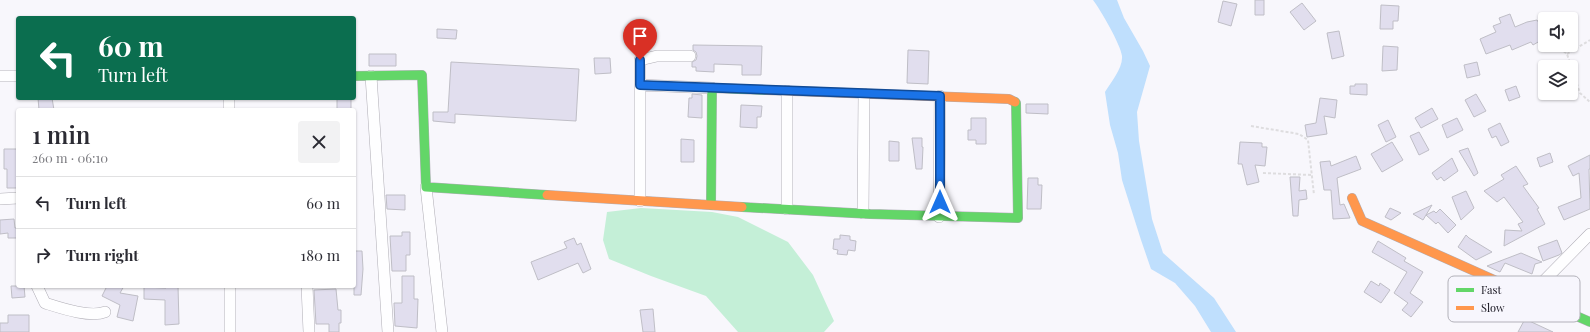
<!DOCTYPE html>
<html lang="en">
<head>
<meta charset="utf-8">
<style>
	:root { --surface:#fff; --page:#f2f2f3; --text:#2b2b33; --muted:#7c7c81; --line:#e1e1e2 }
	body { margin:0; font-family:"Playfair Display",serif; background:var(--page); color:var(--text); height:100vh; display:flex; flex-direction:column; font-size:15px; white-space:nowrap }
	* { box-sizing:border-box; margin:0 }
	p { font-size:13px; color:var(--muted) }
	.icon { flex:none; width:22px; height:22px; fill:none; stroke:currentColor; stroke-width:2; stroke-linecap:round; stroke-linejoin:round }
	.map { position:relative; flex:1; overflow:hidden }
	.drawer { position:absolute; left:16px; top:108px; width:340px; height:180px; display:flex; flex-direction:column; background:var(--surface); border-radius:4px; box-shadow:0 1px 3px #0004 }
	.drawer>* { flex:none }
	.hud { position:absolute; left:16px; top:16px; width:340px; height:84px; border-radius:4px; box-shadow:0 1px 3px #0004; background:#0b6e4f; color:#fff; overflow:hidden }
	.fabs { position:absolute; left:1538px; top:12px; display:grid; gap:8px }
	.fabs a { display:grid; place-items:center; width:40px; height:40px; border-radius:4px; background:var(--surface); box-shadow:0 1px 3px #0004; font-size:20px }
	.pin { position:absolute; display:grid; place-items:center; width:34px; height:34px; color:#fff; margin:-41px -17px; border-radius:50% 50% 50% 0; rotate:-45deg; box-shadow:0 0 4px #0007 }
	.pin .icon { rotate:45deg }
	.me { position:absolute; width:44px; margin:-22px; rotate:0deg; stroke-linejoin:round; filter:drop-shadow(0 0 3px #0008) }
	.turn { display:flex; align-items:center; gap:14px; height:84px; padding:0 16px; font-size:18px }
	.turn .icon { width:52px; height:52px; stroke-width:2.5 }
	.turn b { display:block; font-size:28px; line-height:34px }
	.round { display:grid; place-items:center; flex:none; width:42px; height:42px; border-radius:4px; background:var(--page) }
	.head { display:flex; align-items:center; justify-content:space-between; height:68px; padding:0 16px }
	h1 { font-size:24px; font-weight:600; line-height:30px }
	ul { padding:0; list-style:none }
	li { display:flex; align-items:center; gap:12px; height:52px; padding:0 16px; border-top:1px solid var(--line) }
	li div { flex:1 }
	li b { display:block; font-size:15px }
	li em { font-style:normal }
	.map>svg:first-child { display:block }
	.green { fill:#c4efd7 }
	.water { fill:#bfdffd }
	.building { fill:#e1deee; stroke:#bfbec6 }
	.lines { fill:none; stroke-linecap:round; stroke-linejoin:round }
	.street-casing { stroke:#b0aeb6; stroke-width:12 }
	.fast-casing { stroke:#b0aeb6; stroke-width:10 }
	.slow-casing { stroke:#b0aeb6; stroke-width:10 }
	.path { stroke:#dedddf; stroke-width:2; stroke-dasharray:3 2; stroke-linecap:butt }
	.street { stroke:#fefeff; stroke-width:11 }
	.fast { stroke:#63d668; stroke-width:9 }
	.slow { stroke:#ff974d; stroke-width:9 }
	.route-casing { stroke:#114b97; stroke-width:10 }
	.route { stroke:#1a73e8; stroke-width:7 }
	.key { fill:#f7f6fd; stroke:#b2b1b9; stroke-width:1 }
	.key-label { font-size:11px; fill:#12101b }
</style>
</head>
<body>
<div class="map">
<svg width="1590" height="332" viewBox="0 0 1590 332">
	<rect width="100%" height="100%" fill="#f8f7fc"/>
	<!-- green -->
	<path class="green" d="M641,208l71,4 26,5 50,25 25,33 21,46 -10,11h-86l-32,-36 -55,-20 -42,-17 -6,-19 4,-28z"/>
	<!-- water -->
	<path class="water" d="M1093,0h24l7,18 19,33 7,15 -13,46 2,29 13,78 11,34 51,45 22,34h-25l-16,-26 -20,-23 -24,-14 -10,-29 -19,-60 -4,-27 -8,-28 -5,-33c6,-10 18,-24 17,-36 -1,-11 -22,-47 -29,-56z"/>
	<!-- building -->
	<path class="building" d="M1255,0h9v15h-9z
		M1223,1l14,3 -6,22 -13,-4z
		M1302,3l14,18 -12,9 -14,-18z
		M1381,5l18,1 -1,15h-5v8h-13z
		M1510,14l5,13 12,-5 10,-2 2,3 6,-3v18l-12,7 -2,-3 -19,8 -2,-5 -24,9 -6,-15 16,-7 -3,-6 8,-3 -2,-5z
		M437,29l20,1 -1,9 -19,-1z
		M1339,31l5,25 -12,3 -5,-26z
		M693,45l69,1 -1,29h-19v-10l-28,-1v8l-18,-1v-4h-4v-5l4,-2 1,-4 -1,-4 -3,-2z
		M1383,46l15,1 -1,23 -15,1z
		M908,50l21,1 -1,33 -21,-1z
		M369,54h27v12h-27z
		M594,58h16l1,15 -16,1z
		M451,62l128,7 -3,52 -121,-7v9l-22,-2v-9h15z
		M1477,62l3,13 -13,3 -3,-13z
		M1355,84h12v11l-17,-1v-8h5z
		M1516,86l4,11 -11,4 -4,-11z
		M692,94l10,1v23l-14,-1 1,-19h3z
		M1476,94l10,17 -12,6 -9,-17z
		M38,98h14l2,12h-15z
		M337,98h14v11h-14z
		M1320,98l17,2 -2,18 -11,-2 3,18 -20,3 -2,-12 11,-2z
		M1026,104h22v10l-22,-1z
		M741,105l21,1 -1,11h-4v11l-17,-1z
		M1432,108l6,11 -17,9 -6,-10z
		M971,118h15v26h-10v-4h-8v-10h3z
		M1457,118l6,12 -16,8 -5,-13z
		M1388,120l8,17 -10,5 -8,-17z
		M1500,123l9,19 -8,4 -5,-10 -4,2 -4,-9z
		M1419,132l10,18 -10,5 -9,-19z
		M912,138h10v9h1l-1,22h-6z
		M681,139l13,1v22h-13z
		M889,141l10,1v19h-10z
		M1240,142l22,1v4h5l-2,19 -10,-1 4,17 -12,3 -5,-21h-4z
		M1392,142l11,18 -21,12 -11,-18z
		M1468,148l10,25 -4,3 -15,-25z
		M4,149h14v39h-11v-19h-3z
		M1550,153l3,9 -13,5 -3,-9z
		M1590,155v14h-1l1,40 -26,11 -6,-13 23,-9 -2,-25 -6,3 -5,-10z
		M1356,156l5,13 -24,9 3,27 4,-1 6,14 -17,1 -2,-29h-7l-4,-28 10,-1 1,5z
		M1452,158l6,13 -14,10 -3,-4 -4,3 -5,-7z
		M1516,166l12,18 -5,2 16,22 -2,1 8,15 -41,22 1,-16 17,1 -4,-7 5,-2 -19,-25 -7,5 -13,-11 20,-12 -3,-4z
		M1290,177h10l-1,14 7,-1 1,9 -8,1 -1,16h-5z
		M1028,178h10v7h4l-1,24h-14z
		M1466,191l8,17 -13,12 -9,-23z
		M386,195h19v15l-18,-1z
		M1432,205l-9,15 -10,-6z
		M1390,208l11,5 -10,7 -6,-3z
		M1440,209l16,16 -8,8 -10,-11 -2,2 -10,-9 8,-4 2,2z
		M14,219l1,9h3v10h-10v-5l-8,1v-14z
		M402,232h8v23h-4v16h-14l-2,-35h12z
		M840,235l10,1v4l6,1 -1,10 -7,-1 -1,5 -10,-1 1,-4 -5,-1 1,-10h6z
		M1466,235l3,3 23,14 -16,8 -18,-13z
		M574,238l3,7 4,-2 10,26 -8,4 -5,-10 -40,17 -7,-18 36,-14 -3,-6z
		M1557,240l5,13 -3,2 -16,6 -5,-14z
		M1378,241l28,17 -2,3 19,11 -13,21 13,9 -12,15 -9,-7 6,-7 -14,-10 13,-21 -35,-20z
		M354,251h8l1,18 -2,26h-7z
		M1521,253l21,9 -7,2 -3,10 -27,-11 -5,9 -13,-6z
		M402,276h12v23h4l-1,29 -22,-2 -1,-23h8z
		M1371,281l8,5 1,-3 10,7 -9,13 -17,-11z
		M11,286h13l1,11 -13,1z
		M107,286h17l-4,7 18,3 -5,25 -16,-4 3,-12 -18,-9z
		M166,286h12l1,38 -14,1v-25l-21,-1v-12l22,1z
		M336,289l2,21h3v13h-2v9h-10v-8h-13l-2,-34z
		M653,309l2,23h-12l-3,-22z
		M8,315h21v17h-29v-9h8z
		M1525,319l28,13h-35z"/>
	<g class="lines">
		<!-- street casing -->
		<g class="street-casing">
			<path id="street" d="M0,76h18
				M371,76l17,256
				M640,85v-25l17,-4h33
				M229,98v12
				M426,187l16,145
				M0,199l18,-1
				M640,201v-116l72,3
				M787,209v-118
				M863,213l1,-119
				M939,217l1,-121
				M37,286l8,17c16,5 45,15 60,9
				M307,286l2,46
				M1530,295l60,-61
				M230,332v-46"/>
		</g>
		<!-- fast casing -->
		<g class="fast-casing">
			<path id="fast" d="M354,76l68,-1 4,112 121,8
				M711,205l1,-117 54,2
				M742,207l128,7 148,4 -2,-115 -1,-1
				M1519,291l71,31"/>
		</g>
		<!-- slow casing -->
		<g class="slow-casing">
			<path id="slow" d="M766,90l243,9 6,3
				M547,195l195,12
				M1352,198l10,23 157,70"/>
		</g>
		<!-- path -->
		<path class="path" d="M1556,45l11,9 13,39 10,9
			M1567,54l23,-14
			M1251,126l48,8 9,6 6,55
			M1263,173l48,2"/>
		<!-- street -->
		<use href="#street" class="street"/>
		<!-- fast -->
		<use href="#fast" class="fast"/>
		<!-- slow -->
		<use href="#slow" class="slow"/>
	</g>
	<g class="lines">
		<!-- route casing -->
		<g class="route-casing">
			<path id="route" d="M640,60v25l300,11v106"/>
		</g>
		<!-- route -->
		<use href="#route" class="route"/>
	</g>
	<!-- legend -->
	<rect x="1448" y="276" width="132" height="46" rx="6" class="key"/>
	<rect x="1456" y="288" width="18" height="4" fill="#63d668"/>
	<rect x="1456" y="306" width="18" height="4" fill="#ff974d"/>
	<g class="key-label">
		<text x="1481" y="294">Fast</text>
		<text x="1481" y="312">Slow</text>
	</g>
</svg>
<div class="fabs">
<a><svg class="icon" aria-label="sound" viewBox="0 0 24 24"><path d="M4 9h4l5-4v14l-5-4H4zM17 9q2 3 0 6"/></svg></a>
<a><svg class="icon" aria-label="layers" viewBox="0 0 24 24"><path d="M12 4l9 5-9 5-9-5zM3 14l9 5 9-5"/></svg></a>
</div>
<div class="pin" style="left:640px;top:60px;background:#d93025"><svg class="icon" aria-label="arrive" viewBox="0 0 24 24"><path d="M6 21V4h12l-3 4 3 4H6"/></svg></div>
<svg class="me" style="left:940px;top:202px" viewBox="-20 -20 40 40"><path d="M0-17L14 15 0 8-14 15z" fill="#1a73e8" stroke="#fff" stroke-width="4"/></svg>
<div class="hud">
<div class="turn"><svg class="icon" aria-label="left" viewBox="0 0 24 24"><path d="M17 20v-9H6M10 6l-5 5 5 5"/></svg><div><b>60 m</b>Turn left</div></div>
</div>
<section class="drawer">
<div class="head"><div><h1>1 min</h1><p>260 m · 06:10</p></div><a class="round"><svg class="icon" aria-label="close" viewBox="0 0 24 24"><path d="M6 6l12 12M18 6L6 18"/></svg></a></div>
<ul>
<li><svg class="icon" aria-label="left" viewBox="0 0 24 24"><path d="M17 20v-9H6M10 6l-5 5 5 5"/></svg><div><b>Turn left</b></div><em>60 m</em></li>
<li><svg class="icon" aria-label="right" viewBox="0 0 24 24"><path d="M7 20v-9h11M14 6l5 5-5 5"/></svg><div><b>Turn right</b></div><em>180 m</em></li>
</ul>
</section>
</div>
</body>
</html>
